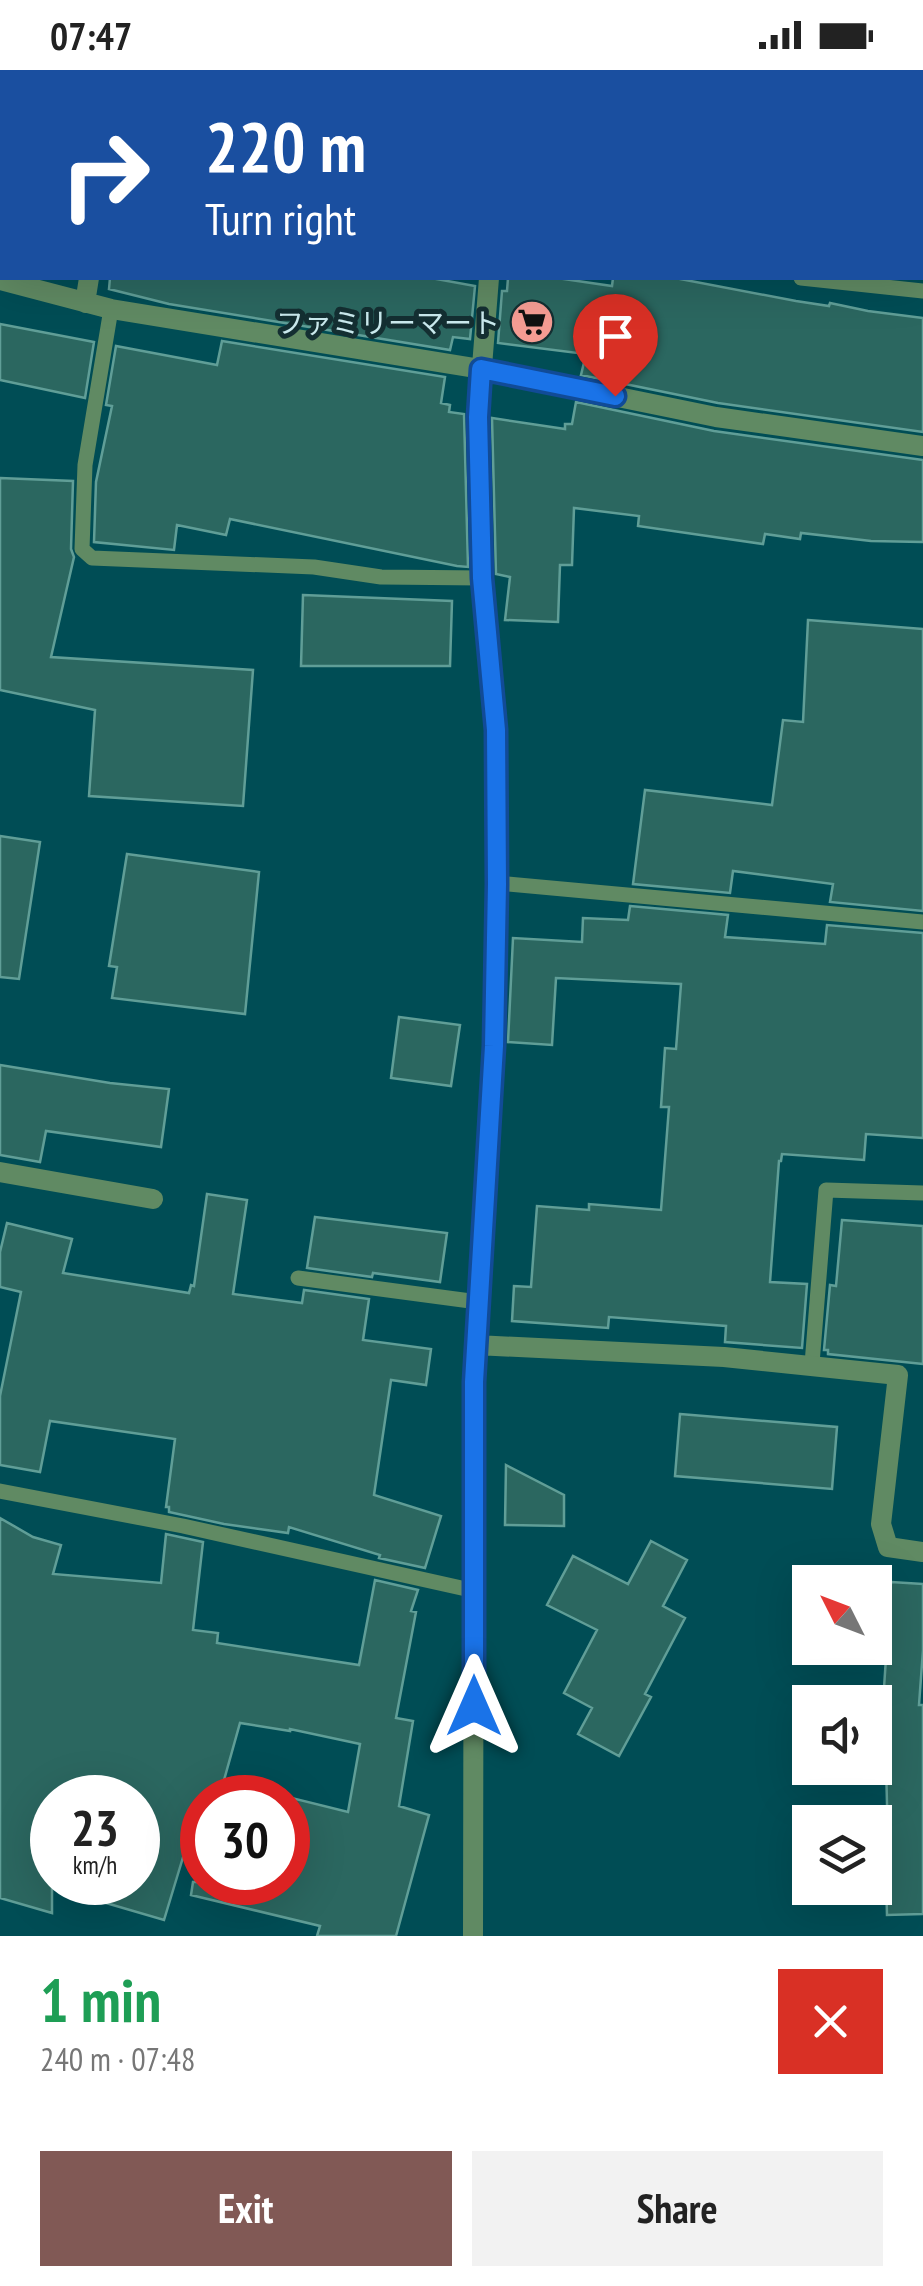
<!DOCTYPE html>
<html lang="en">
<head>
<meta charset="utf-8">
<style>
	:root { --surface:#fff; --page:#f2f2f2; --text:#222; --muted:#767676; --accent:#815955 }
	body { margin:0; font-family:"PT Sans Narrow","Noto Sans JP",sans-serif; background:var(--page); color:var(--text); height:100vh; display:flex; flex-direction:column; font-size:38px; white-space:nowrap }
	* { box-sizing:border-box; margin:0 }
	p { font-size:32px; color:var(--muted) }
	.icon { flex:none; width:55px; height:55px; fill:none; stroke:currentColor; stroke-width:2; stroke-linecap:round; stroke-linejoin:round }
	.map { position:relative; height:1866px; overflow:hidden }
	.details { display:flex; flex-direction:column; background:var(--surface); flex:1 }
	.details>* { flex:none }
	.hud { position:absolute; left:0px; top:0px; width:925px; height:210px; box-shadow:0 10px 40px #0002; background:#1a4fa0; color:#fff; overflow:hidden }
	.needle { width:65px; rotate:312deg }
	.buttons { position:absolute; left:792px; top:1495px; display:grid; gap:20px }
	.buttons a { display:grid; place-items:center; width:100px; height:100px; border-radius:0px; background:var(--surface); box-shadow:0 10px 40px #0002; font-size:50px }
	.speed { position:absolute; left:30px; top:1705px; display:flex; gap:20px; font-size:50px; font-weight:700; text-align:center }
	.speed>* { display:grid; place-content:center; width:130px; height:130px; border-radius:50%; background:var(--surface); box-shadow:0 10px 40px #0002; line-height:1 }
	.speed small { font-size:25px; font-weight:400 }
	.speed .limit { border:15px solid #d22; background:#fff; color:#111 }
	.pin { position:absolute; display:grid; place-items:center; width:85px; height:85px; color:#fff; margin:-102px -42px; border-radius:50% 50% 50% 0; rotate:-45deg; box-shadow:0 0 10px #0007 }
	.pin .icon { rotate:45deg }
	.me { position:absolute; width:110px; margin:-55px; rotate:0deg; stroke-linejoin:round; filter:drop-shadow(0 0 8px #0008) }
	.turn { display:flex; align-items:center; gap:35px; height:210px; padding:0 40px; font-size:45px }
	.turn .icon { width:130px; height:130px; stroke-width:2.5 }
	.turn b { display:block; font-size:70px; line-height:85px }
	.round { display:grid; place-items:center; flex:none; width:105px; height:105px; border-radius:0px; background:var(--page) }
	.overview { display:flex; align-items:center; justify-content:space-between; height:170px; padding:0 40px }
	h1 { font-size:60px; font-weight:600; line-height:75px; color:#1e9e55 }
	.button { display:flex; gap:20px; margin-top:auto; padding:20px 40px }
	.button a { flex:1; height:115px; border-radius:0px; background:var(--accent); color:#fff; font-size:40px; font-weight:600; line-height:115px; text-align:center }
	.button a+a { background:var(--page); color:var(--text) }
	.status { display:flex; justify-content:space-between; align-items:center; height:70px; padding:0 50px; background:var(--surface); direction:ltr }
	.status svg { height:28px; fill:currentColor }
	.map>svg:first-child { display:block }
	.building { fill:#2b6760; stroke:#609e97; stroke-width:2.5 }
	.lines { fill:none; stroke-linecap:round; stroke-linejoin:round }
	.lane { stroke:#608a63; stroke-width:15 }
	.street { stroke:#608a63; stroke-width:20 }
	.rail-casing { stroke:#aad0d5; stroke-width:11 }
	.rail { stroke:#142f32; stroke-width:8; stroke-dasharray:22; stroke-linecap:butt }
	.route-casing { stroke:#114b97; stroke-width:25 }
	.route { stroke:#1a73e8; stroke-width:18 }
	.labels { text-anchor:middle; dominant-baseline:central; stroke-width:10; stroke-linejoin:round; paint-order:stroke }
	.poi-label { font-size:28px; fill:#cae9ed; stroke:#142f32; text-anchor:end }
</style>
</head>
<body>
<div class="status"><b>07:47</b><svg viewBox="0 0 49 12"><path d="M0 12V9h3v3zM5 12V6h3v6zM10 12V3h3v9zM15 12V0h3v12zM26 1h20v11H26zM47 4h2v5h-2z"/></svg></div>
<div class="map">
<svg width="923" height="1866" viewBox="0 0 923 1866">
	<rect width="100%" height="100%" fill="#004d55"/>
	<!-- building -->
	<path class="building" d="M110,208h321l44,8 -5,53 -17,-2 -3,13 -281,-46 -60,-15z
		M508,208h49l55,8 1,-8h62l121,23 33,5 1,-3 38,8 55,7v114l-205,-29 -137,-28 5,-21 -88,-11 4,-52h5z
		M0,254l94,18 -9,56 -85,-18z
		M222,271l223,36 -4,26 9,2 -1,7 15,2 4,153 -11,-1 -227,-47 -4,16 -49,-10 -3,25 -80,-8 2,-60 16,-76 -6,-1 10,-59 101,19z
		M576,332l138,29 209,29v82l-52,-1 -70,-8 -1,6 -35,-5 -2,10 -125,-18 1,-10 -65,-8 -2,57h-12l-2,57 -53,-2 5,-43 -14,-3 -4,-156 73,11v-5h7z
		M0,408l73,3 -2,68 3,8 -23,100 202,13 -10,136 -154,-10 6,-86 -95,-20z
		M303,525l149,6 -2,65h-149z
		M808,550l115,9v282l-93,-9 3,-18 -100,-13 -3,22 -97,-9 12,-94 127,15 11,-85 20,2z
		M0,766l40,6 -21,137 -19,-2z
		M127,784l132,18 -14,142 -133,-16 5,-31 -8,-1z
		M630,836l98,9 -3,22 100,7 2,-19 96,8v205l-57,-4 -2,26 -82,-6 -1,7h-2l-9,121 37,2 -5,64 -77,-6 1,-16 -117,-9 -1,11 -96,-7 2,-35 17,1 6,-81 52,4v-6l72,6 8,-103h-8l4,-59 11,1 5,-65 -125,-6 -4,67 -44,-3 5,-104 69,4 1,-24 45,2z
		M399,947l61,8 -9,61 -60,-8z
		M0,995l110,18 59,6 -8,58 -115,-16 -6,31 -40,-7z
		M207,1124l40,6 -14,94 69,9 2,-13 65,9 -6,41 68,9 -5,36 -35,-5 -17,115 67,21 -16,52 -46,-10 1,-3 -91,-28 -1,6 -64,-9 -55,-12v-5h-3l9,-68 -125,-18 -10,51 -40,-7v-69l21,-104 -21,-5v-35l7,-29 65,16 -9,34 126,20 2,-8 3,1z
		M315,1147l132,16 -7,49 -67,-9 -1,4 -65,-9z
		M842,1150l81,6v138l-95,-10v-4h-4l6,-65 6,1z
		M680,1344l157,13 -5,62 -157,-13z
		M506,1395l58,30v31l-59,-1z
		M0,1448l33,19 28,8 -8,29 108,9 5,-49 37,8 -10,88 25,3 -1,10 142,22 16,-85 43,10 -7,21 5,1 -20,106 17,3 -14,85 30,9 -33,121h-79l3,-10 -129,-31 2,-13h95v-85l60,15 12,-68 -70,-15v2l-50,-8 -21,75h-18l-37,122 -99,-29 1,-9h72v-84h-86v115l-52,-15z
		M651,1471l36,19 -24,46 22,12 -40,76 6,3 -32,59 -41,-22 14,-26 -28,-15 33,-63 -50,-25 26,-49 55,28z
		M891,1512l32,2v66l-4,55h4v209l-36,1 -2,-73h3l-4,-154z"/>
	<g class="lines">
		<!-- lane -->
		<path class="lane" d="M801,208l122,13
			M111,239l-26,156 -3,84 10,9 222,9 67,10 101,1
			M497,813l426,39
			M298,1208l180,24
			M812,1294l14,-174 97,3
			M0,1421l183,35 292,65"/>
		<!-- street -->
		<path class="street" d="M122,2v-2
			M509,2v-2
			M0,210l111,29 370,60 235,48 207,29
			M85,233l4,-25
			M0,1102l153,27
			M476,1275l248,12 174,18 -17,149 7,23 35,5
			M473,1866l1,-554 20,-336 3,-163 -1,-153 -14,-152 -4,-161 11,-139"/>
		<!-- rail casing -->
		<g class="rail-casing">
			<path id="rail" d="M731,0l11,2
				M836,0l14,2
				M922,16h1
				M922,39h1"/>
		</g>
		<!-- rail -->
		<use href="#rail" class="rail"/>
	</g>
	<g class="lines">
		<!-- route casing -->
		<g class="route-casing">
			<path id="route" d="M474,1636v-324l20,-336 3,-162 -1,-154 -14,-152 -4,-161 3,-48 134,27"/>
		</g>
		<!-- route -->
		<use href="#route" class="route"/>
	</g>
	<!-- icons -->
	<defs>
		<g id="supermarket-disc" transform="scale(2.25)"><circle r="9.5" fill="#f59c93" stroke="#142f32"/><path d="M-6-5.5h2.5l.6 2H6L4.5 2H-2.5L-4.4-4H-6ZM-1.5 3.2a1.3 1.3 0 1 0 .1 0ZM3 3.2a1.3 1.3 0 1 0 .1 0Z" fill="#111"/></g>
	</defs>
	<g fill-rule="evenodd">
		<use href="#supermarket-disc" x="532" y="252"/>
	</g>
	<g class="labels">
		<!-- poi labels -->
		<g class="poi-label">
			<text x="500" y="252">ファミリーマート</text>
		</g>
	</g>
</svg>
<div class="buttons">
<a><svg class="needle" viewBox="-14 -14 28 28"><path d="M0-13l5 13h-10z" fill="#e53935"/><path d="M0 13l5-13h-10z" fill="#767676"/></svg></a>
<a><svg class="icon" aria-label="sound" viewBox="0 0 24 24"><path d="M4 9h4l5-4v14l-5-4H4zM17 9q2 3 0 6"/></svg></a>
<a><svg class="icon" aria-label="layers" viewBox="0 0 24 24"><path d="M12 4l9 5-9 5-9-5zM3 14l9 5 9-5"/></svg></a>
</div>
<div class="speed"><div>23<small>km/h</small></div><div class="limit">30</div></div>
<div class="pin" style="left:615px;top:326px;background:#d93025"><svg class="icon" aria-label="arrive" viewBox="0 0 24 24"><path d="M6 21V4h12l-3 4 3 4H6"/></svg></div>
<svg class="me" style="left:474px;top:1636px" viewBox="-20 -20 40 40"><path d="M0-17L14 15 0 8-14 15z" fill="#1a73e8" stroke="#fff" stroke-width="4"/></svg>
<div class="hud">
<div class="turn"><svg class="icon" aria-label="right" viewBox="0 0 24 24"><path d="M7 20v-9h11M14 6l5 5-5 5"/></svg><div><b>220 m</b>Turn right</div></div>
</div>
</div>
<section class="details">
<div class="overview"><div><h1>1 min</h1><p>240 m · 07:48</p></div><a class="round" style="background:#d93025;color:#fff"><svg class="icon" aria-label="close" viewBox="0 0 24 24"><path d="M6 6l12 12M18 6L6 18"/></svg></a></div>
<div class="button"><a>Exit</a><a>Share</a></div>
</section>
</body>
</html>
